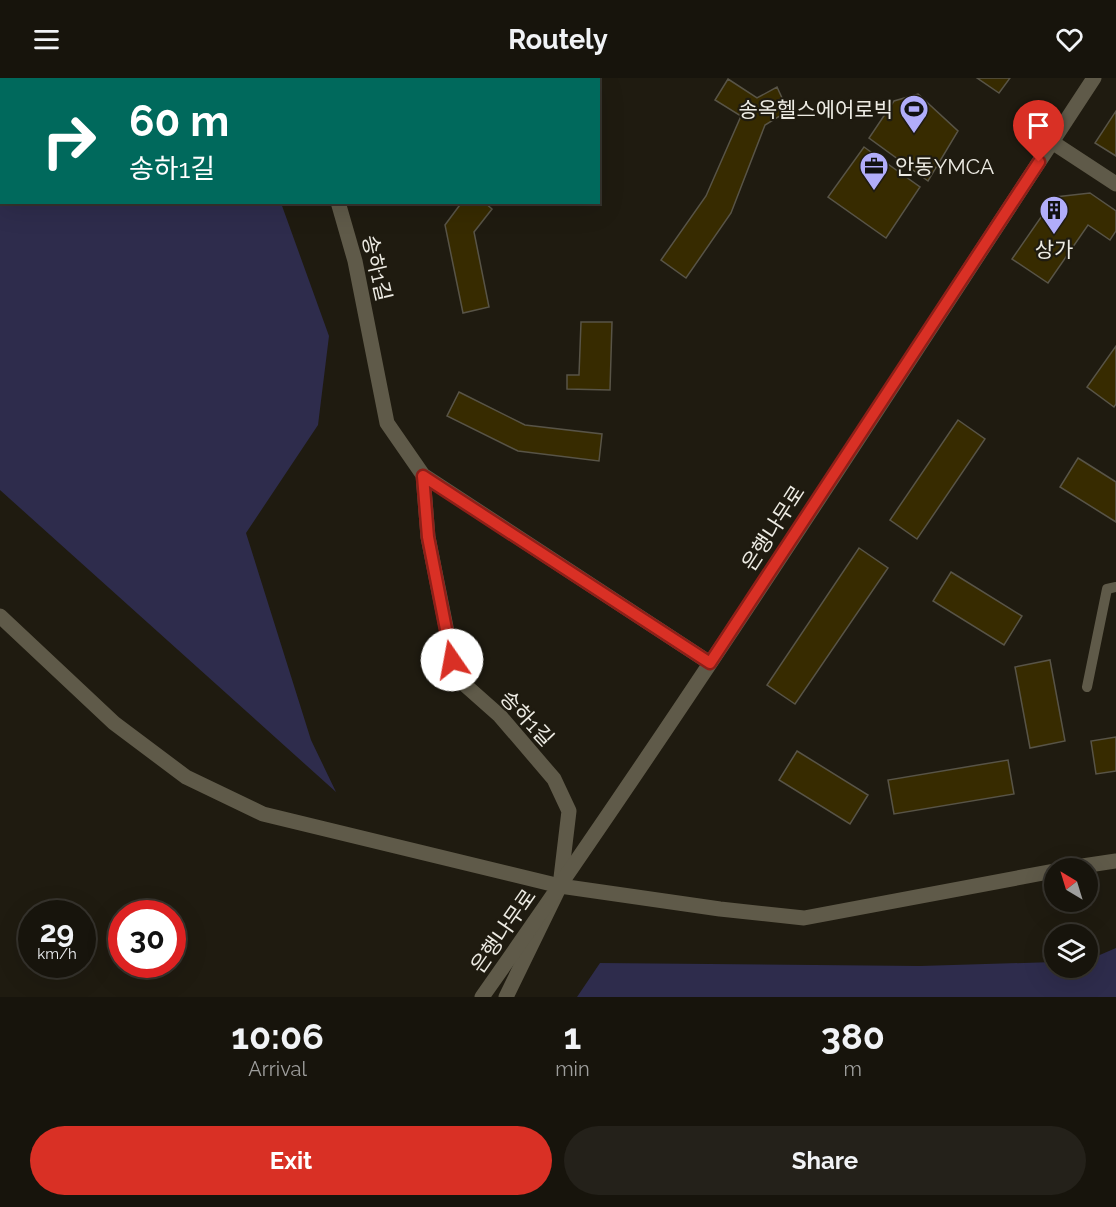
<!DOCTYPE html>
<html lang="en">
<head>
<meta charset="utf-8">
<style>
	:root { --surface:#17140c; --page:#24211a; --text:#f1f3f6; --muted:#9e9e9d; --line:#36332d; --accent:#d93025 }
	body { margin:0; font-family:Raleway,"Noto Sans KR",sans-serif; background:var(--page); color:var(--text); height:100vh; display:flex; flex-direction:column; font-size:22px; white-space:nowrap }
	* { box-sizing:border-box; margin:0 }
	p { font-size:20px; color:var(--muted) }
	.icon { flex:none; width:33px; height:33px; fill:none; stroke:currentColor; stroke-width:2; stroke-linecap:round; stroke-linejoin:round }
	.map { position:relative; height:919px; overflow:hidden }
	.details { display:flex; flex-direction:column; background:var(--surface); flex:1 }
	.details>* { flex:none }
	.top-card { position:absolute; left:0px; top:0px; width:600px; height:126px; box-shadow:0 6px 24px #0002,0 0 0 2px var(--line); background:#00695c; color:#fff; overflow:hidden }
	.needle { width:39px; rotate:322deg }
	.controls { position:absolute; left:1044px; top:780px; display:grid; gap:12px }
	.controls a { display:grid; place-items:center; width:54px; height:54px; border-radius:50%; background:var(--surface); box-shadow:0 6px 24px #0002,0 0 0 2px var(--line); font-size:30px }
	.speed { position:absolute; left:18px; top:822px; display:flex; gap:12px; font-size:30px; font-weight:700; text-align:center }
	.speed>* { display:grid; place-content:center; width:78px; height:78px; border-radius:50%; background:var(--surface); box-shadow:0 6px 24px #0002,0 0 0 2px var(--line); line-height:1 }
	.speed small { font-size:15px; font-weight:400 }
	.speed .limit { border:9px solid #d22; background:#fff; color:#111 }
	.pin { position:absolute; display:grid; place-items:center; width:51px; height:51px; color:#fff; margin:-62px -26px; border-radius:50% 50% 50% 0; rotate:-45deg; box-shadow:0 0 6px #0007 }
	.pin .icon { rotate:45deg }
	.me { position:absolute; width:66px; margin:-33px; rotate:348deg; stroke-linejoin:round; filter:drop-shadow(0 0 4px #0008) }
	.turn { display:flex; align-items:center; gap:21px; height:126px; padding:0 30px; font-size:27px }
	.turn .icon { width:78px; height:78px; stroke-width:2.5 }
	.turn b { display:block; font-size:42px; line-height:51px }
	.eta { display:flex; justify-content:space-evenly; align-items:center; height:102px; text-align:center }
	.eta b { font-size:36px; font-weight:700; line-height:42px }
	.button { display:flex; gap:12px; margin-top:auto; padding:12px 30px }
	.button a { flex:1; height:69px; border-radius:36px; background:var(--accent); color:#fff; font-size:24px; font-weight:700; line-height:69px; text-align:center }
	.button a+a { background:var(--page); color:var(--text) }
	header { display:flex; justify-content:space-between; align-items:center; height:78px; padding:0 30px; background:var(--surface); font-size:27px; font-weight:700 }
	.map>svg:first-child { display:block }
	.green { fill:#2e2c4c }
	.building { fill:#372b00; stroke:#585447; stroke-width:1.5 }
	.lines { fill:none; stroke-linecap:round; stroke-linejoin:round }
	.service { stroke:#5f5a49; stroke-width:10 }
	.minor { stroke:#5f5a49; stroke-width:15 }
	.tertiary { stroke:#5f5a49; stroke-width:15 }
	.route-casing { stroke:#8d1f18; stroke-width:15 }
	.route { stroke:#d93025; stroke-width:10 }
	.labels { text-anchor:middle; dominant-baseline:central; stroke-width:4.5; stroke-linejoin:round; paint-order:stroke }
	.poi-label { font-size:21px; fill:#edebe3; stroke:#1f1b10; text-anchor:end }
	.street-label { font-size:21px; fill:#edebe3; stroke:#1f1b10 }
</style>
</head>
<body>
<header><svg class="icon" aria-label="menu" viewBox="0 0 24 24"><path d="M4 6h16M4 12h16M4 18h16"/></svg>Routely<svg class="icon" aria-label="heart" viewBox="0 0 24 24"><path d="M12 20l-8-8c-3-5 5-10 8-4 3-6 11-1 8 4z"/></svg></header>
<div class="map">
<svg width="1116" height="919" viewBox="0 0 1116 919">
	<rect width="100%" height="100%" fill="#1f1b10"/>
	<!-- green -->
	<path class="green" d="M0,18l2,106 279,1 48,133 -11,89 -72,108 65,207 25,52 -336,-302z
		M1116,870v49h-539l23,-34 320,3 134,-4v6h34v-8z"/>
	<!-- building -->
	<path class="building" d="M406,0h81l-2,2z
		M977,0h33l-11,15z
		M728,1l29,19 20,-11 11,24 -23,14 -34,88 -45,65 -25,-18 45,-64 35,-80 -26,-16z
		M918,16l40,37 -30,50 -59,-43 25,-37z
		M1116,33v45l-21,-13z
		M864,69l56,40 -34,51 -58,-41z
		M1090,115l26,18v20l-6,9 -22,-15 -40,58 -36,-24 43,-62z
		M462,124h22l8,7 -18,23 15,75 -26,6 -18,-88z
		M581,244h31l-2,68 -43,-1v-14h12z
		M1116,268v58l-2,3 -27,-20z
		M459,314l66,33 77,9 -3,27 -81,-10 -71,-35z
		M958,342l27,19 -68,100 -27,-19z
		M1078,380l38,24v40l-56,-35z
		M859,470l29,20 -93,136 -28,-19z
		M951,494l71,44 -18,29 -71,-44z
		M1050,582l15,81 -35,7 -15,-81z
		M1116,659v34l-20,3 -5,-33z
		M797,673l71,44 -18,29 -71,-44z
		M1008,682l6,34 -120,20 -6,-34z"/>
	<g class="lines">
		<!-- service -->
		<path class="service" d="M1087,609l20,-98 9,-2"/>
		<!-- minor -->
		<path class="minor" d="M294,0v2
			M1052,64l64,42
			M338,124l17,59 32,162 36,52 5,62 28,140 44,39 54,63 15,32 -9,75 -54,111
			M423,397l287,188"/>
		<!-- tertiary -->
		<path class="tertiary" d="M0,538l114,107 72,54 77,37 297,72 160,23 84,9 250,-47
			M1069,790l47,-7
			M482,919c212,-301 410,-611 612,-919"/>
	</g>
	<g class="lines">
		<!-- route casing -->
		<g class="route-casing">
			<path id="route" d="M452,582l-24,-123 -5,-61 287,187 329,-501"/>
		</g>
		<!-- route -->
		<use href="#route" class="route"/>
	</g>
	<!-- icons -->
	<defs>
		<g id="stadium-pin" transform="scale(1.5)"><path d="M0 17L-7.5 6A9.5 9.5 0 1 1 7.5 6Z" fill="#b1adfa" stroke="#1f1b10"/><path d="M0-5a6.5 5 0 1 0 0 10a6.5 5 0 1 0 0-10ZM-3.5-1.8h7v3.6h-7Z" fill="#111"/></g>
		<g id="office-pin" transform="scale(1.5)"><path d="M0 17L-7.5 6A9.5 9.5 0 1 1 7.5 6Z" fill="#b1adfa" stroke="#1f1b10"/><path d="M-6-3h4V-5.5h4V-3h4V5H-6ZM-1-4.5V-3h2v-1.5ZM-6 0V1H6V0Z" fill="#111"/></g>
		<g id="building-pin" transform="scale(1.5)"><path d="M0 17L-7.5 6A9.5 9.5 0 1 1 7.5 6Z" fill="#b1adfa" stroke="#1f1b10"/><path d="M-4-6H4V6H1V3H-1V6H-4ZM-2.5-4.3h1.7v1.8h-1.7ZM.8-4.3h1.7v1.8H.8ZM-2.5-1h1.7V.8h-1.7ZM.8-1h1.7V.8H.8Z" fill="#111"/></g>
	</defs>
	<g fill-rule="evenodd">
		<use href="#stadium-pin" x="914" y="31"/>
		<use href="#office-pin" x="874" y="88"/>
		<use href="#building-pin" x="1054" y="132"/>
	</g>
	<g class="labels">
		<!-- poi labels -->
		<g class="poi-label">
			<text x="893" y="31">송옥헬스에어로빅</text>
			<text x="895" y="88" text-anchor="start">안동YMCA</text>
			<text x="1054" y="171" text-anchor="middle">상가</text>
		</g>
		<!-- street labels -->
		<g class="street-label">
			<text transform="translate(377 190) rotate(77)">송하1길</text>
			<text transform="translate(773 450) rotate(-57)">은행나무로</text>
			<text transform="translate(527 640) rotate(47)">송하1길</text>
			<text transform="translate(503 853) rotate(-55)">은행나무로</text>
		</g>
	</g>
</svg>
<div class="controls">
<a><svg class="needle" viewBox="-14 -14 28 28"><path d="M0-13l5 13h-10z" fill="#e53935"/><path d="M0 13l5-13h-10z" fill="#9e9e9d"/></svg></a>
<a><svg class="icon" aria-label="layers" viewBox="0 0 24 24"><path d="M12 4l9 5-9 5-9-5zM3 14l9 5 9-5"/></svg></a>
</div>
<div class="speed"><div>29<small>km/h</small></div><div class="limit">30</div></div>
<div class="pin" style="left:1039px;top:84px;background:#d93025"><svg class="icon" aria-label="arrive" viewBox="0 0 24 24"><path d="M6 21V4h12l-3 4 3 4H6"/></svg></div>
<svg class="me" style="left:452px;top:582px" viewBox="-20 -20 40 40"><circle r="19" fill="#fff"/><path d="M0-13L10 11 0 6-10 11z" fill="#d93025"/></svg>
<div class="top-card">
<div class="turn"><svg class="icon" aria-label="right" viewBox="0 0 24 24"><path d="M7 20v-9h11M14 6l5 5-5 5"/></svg><div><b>60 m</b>송하1길</div></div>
</div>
</div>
<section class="details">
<div class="eta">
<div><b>10:06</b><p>Arrival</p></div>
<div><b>1</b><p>min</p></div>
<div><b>380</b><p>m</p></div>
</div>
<div class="button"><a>Exit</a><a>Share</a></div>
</section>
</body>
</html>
